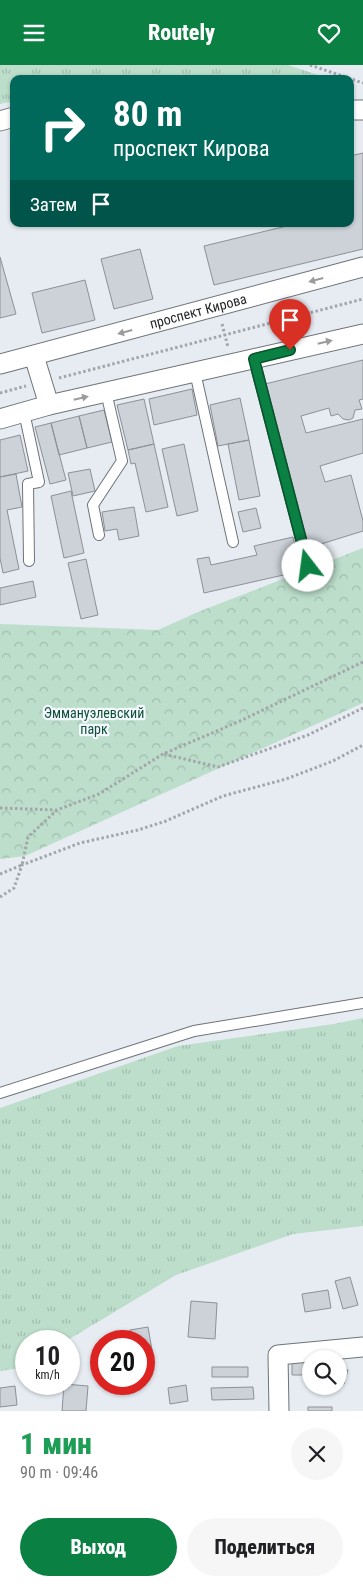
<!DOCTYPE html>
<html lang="ru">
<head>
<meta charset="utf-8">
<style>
	:root { --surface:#fff; --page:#f6f6f6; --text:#202124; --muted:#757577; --accent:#0b8043 }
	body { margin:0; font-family:"Roboto Condensed",sans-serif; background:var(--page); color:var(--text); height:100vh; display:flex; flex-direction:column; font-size:19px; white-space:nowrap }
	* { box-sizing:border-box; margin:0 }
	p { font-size:16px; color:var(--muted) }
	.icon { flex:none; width:28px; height:28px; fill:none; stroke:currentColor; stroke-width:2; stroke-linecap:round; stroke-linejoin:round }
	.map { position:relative; height:1346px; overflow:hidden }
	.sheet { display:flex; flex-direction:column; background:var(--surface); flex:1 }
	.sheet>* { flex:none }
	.guide { position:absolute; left:10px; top:10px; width:344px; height:152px; border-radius:10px; box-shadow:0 1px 4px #0004; background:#00695c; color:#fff; overflow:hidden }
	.controls { position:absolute; left:302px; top:1285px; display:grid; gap:10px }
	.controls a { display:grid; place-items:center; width:45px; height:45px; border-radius:50%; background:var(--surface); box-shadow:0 1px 4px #0004; font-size:25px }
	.speed { position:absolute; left:15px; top:1265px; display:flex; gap:10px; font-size:25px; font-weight:700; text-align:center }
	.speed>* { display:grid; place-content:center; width:65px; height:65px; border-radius:50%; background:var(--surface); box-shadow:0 1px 4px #0004; line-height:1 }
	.speed small { font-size:12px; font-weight:400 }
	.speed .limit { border:8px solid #d22; background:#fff; color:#111 }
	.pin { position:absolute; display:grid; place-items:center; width:42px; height:42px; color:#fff; margin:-51px -21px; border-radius:50% 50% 50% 0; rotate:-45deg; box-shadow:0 0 5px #0007 }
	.pin .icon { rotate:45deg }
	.me { position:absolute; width:55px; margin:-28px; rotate:345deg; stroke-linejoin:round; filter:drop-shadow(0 0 4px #0008) }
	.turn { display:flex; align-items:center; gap:18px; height:105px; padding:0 20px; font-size:22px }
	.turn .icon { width:65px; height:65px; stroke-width:2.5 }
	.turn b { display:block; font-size:35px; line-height:42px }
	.then { display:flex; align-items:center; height:48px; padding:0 20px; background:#0003; gap:10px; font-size:19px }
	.round { display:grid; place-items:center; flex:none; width:52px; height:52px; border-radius:26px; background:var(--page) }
	.overview { display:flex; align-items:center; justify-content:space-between; height:85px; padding:0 20px }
	h1 { font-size:30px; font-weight:800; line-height:38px; color:#1e9e55 }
	.primary-button { display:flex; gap:10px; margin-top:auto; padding:10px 20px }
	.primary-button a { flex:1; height:58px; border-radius:30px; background:var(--accent); color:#fff; font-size:20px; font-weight:800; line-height:58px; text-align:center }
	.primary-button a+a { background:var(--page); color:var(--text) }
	header { display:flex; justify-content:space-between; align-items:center; height:65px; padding:0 20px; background:var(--accent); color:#fff; font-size:22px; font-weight:800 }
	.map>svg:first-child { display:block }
	.grass { fill:url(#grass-tufts) }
	.park { fill:url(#park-crowns) }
	.building { fill:#ccd2d8; stroke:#8b9196 }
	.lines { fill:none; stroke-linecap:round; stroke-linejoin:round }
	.lane-casing { stroke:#6e7378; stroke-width:12 }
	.street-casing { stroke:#6e7378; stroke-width:21 }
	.path { stroke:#a2a6ab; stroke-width:3; stroke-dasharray:2.5 2.5; stroke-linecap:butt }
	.lane { stroke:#fff; stroke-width:10 }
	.street { stroke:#fff; stroke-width:19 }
	.oneway { fill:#9c9c9d }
	.route-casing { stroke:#07532c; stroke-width:12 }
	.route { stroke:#0b8043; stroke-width:9 }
	.labels { text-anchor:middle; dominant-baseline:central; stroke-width:4.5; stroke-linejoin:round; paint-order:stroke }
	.street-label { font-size:14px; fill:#222426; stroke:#f3f9ff }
	.park-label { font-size:14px; fill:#115036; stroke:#f3f9ff }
</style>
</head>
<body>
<header><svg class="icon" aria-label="menu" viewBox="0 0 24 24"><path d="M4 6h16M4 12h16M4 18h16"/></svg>Routely<svg class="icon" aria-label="heart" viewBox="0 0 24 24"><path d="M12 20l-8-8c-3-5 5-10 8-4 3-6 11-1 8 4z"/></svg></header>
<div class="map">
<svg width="363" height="1346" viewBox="0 0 363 1346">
	<defs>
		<pattern id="grass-tufts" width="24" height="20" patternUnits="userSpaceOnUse" patternTransform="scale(1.25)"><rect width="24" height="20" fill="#bcdecb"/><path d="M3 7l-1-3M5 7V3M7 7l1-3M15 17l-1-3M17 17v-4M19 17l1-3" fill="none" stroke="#a1beae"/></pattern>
		<pattern id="park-crowns" width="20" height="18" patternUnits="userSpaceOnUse" patternTransform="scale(1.25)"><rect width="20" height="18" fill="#bcdecb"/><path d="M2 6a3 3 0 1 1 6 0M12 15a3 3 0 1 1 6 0" fill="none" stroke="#a1beae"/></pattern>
	</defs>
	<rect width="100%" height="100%" fill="#e6ecf2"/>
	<!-- grass -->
	<path class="grass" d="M0,0h288l42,14h-316v22l-14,3z
		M363,953v208l-70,8 -117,41 -110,66h-40v24l-5,3 -21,3v-263l178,-62 156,-22z"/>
	<!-- park -->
	<path class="park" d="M363,483v155l-338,153 -25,3v-235l158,6 40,-18z"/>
	<!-- building -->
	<path class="building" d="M363,88v96l-149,36 -10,-39 91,-22h55v-68z
		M140,184l13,50 -39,10 -13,-50z
		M0,192l16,57 -16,4z
		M85,215l10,40 -53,13 -10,-40z
		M363,295v39l-4,1 3,9 -7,1 -2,8 -4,2 -6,-1 -5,-5 -7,2 -2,-8 -28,8 5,17 57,-14v34l-43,13 5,16 26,-7 12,46v10l-55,17 -43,-164z
		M192,324l5,26 -43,10 -5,-26z
		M240,333l9,42 -31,6 -8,-41z
		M144,334l10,45 -26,6 -11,-45z
		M104,345l8,32 -25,6 -8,-32z
		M79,351l8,32 -28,7 -8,-32z
		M51,358l15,57 -16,4 -15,-57z
		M20,370l8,36 -28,6v-37z
		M249,375l11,56 -21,4 -11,-56z
		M154,379l14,63 -22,5 -11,-49 -4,1 -3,-14z
		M184,379l14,67 -21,5 -15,-67z
		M90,404l5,22 -22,5 -5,-23z
		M16,409l6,33 -15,3 12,59 -16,4 -3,-15v-81z
		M71,426l13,62 -20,5 -13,-62z
		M134,442l5,29 -20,4 -2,-11 -12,2 -3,-19z
		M256,443l5,20 -18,4 -5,-20z
		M293,472l8,34 -97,22 -7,-34 12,-2 2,8 46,-10 -3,-9z
		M86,494l12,56 -17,4 -13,-56z
		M33,516l3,16 -36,8v-17z
		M350,1212l8,28 -15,4 -8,-28z
		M328,1225l3,18 -26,4 -3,-18z
		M191,1236l26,2 -2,36 -27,-2z
		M148,1262l4,23 -8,1v-10h-12l-2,-11z
		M292,1297h17v13h-17z
		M212,1302h36v10h-36z
		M339,1303l9,2 -4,14 -5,-2z
		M64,1319l24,2 -2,25h-24z
		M186,1320l2,16 -18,3 -2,-16z
		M15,1321l2,19 -17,2v-19z
		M253,1322l1,12 -42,1 -1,-12z
		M308,1342h24v4h-24z"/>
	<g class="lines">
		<!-- lane casing -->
		<g class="lane-casing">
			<path id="lane" d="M254,294l54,207
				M195,307l38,170
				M24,347l15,70 -11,2 1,77
				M99,470l-6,-30 29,-44 -16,-69
				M0,1028l194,-62 169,-28"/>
		</g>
		<!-- street casing -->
		<g class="street-casing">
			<g id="street">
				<path d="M350,45h13"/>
				<path d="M0,56l14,-4"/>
				<path d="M34,291l15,49"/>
				<path id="s1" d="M0,299l363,-97"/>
				<path d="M0,354l49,-14 314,-71"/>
				<path d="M279,1346l-1,-56 85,-8"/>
			</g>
		</g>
		<!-- path -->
		<path class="path" d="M310,0l53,18
			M222,259l6,23
			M59,313l304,-79
			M0,328l26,-7
			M164,689l54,13 90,-32 55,-27
			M0,743l57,2 42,-16 64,-40 77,-33 123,-59
			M0,809l22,-9 6,-28 28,-26
			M0,832l14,-9 8,-23 58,-22 58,-13 28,-9 57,-25 63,-17 47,-18 30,-16"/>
		<!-- lane -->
		<use href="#lane" class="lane"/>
		<!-- street -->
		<use href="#street" class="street"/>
	</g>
	<!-- one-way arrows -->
	<defs><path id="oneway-solid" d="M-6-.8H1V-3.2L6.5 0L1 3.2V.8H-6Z" transform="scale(1.25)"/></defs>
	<g class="oneway">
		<use href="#oneway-solid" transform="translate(316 215) rotate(165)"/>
		<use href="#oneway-solid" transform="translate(125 267) rotate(165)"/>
		<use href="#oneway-solid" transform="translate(325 277) rotate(-13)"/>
		<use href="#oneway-solid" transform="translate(81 333) rotate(-13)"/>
	</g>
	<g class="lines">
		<!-- route casing -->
		<g class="route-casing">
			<path id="route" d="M290,285l-36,9 54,207"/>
		</g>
		<!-- route -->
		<use href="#route" class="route"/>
	</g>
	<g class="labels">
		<!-- street labels -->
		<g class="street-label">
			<text stroke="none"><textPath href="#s1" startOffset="205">проспект Кирова</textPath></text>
		</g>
		<!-- park labels -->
		<g class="park-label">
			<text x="94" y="648">Эммануэлевский<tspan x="94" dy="16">парк</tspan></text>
		</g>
	</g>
</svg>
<div class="controls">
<a><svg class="icon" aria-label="search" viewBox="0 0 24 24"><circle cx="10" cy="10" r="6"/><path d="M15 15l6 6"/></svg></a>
</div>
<div class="speed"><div>10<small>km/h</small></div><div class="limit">20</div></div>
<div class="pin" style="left:290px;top:285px;background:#d93025"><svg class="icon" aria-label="arrive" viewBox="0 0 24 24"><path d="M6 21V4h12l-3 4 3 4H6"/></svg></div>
<svg class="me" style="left:308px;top:501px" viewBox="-20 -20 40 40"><circle r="19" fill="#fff"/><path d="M0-13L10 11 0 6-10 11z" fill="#0b8043"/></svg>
<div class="guide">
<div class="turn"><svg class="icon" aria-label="right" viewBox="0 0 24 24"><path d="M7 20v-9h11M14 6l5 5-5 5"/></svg><div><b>80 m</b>проспект Кирова</div></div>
<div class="then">Затем<svg class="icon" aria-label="arrive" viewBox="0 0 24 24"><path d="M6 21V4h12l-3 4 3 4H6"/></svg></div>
</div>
</div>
<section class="sheet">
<div class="overview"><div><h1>1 мин</h1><p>90 m · 09:46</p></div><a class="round"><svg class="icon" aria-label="close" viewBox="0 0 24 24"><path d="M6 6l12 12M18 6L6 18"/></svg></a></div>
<div class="primary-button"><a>Выход</a><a>Поделиться</a></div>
</section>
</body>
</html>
